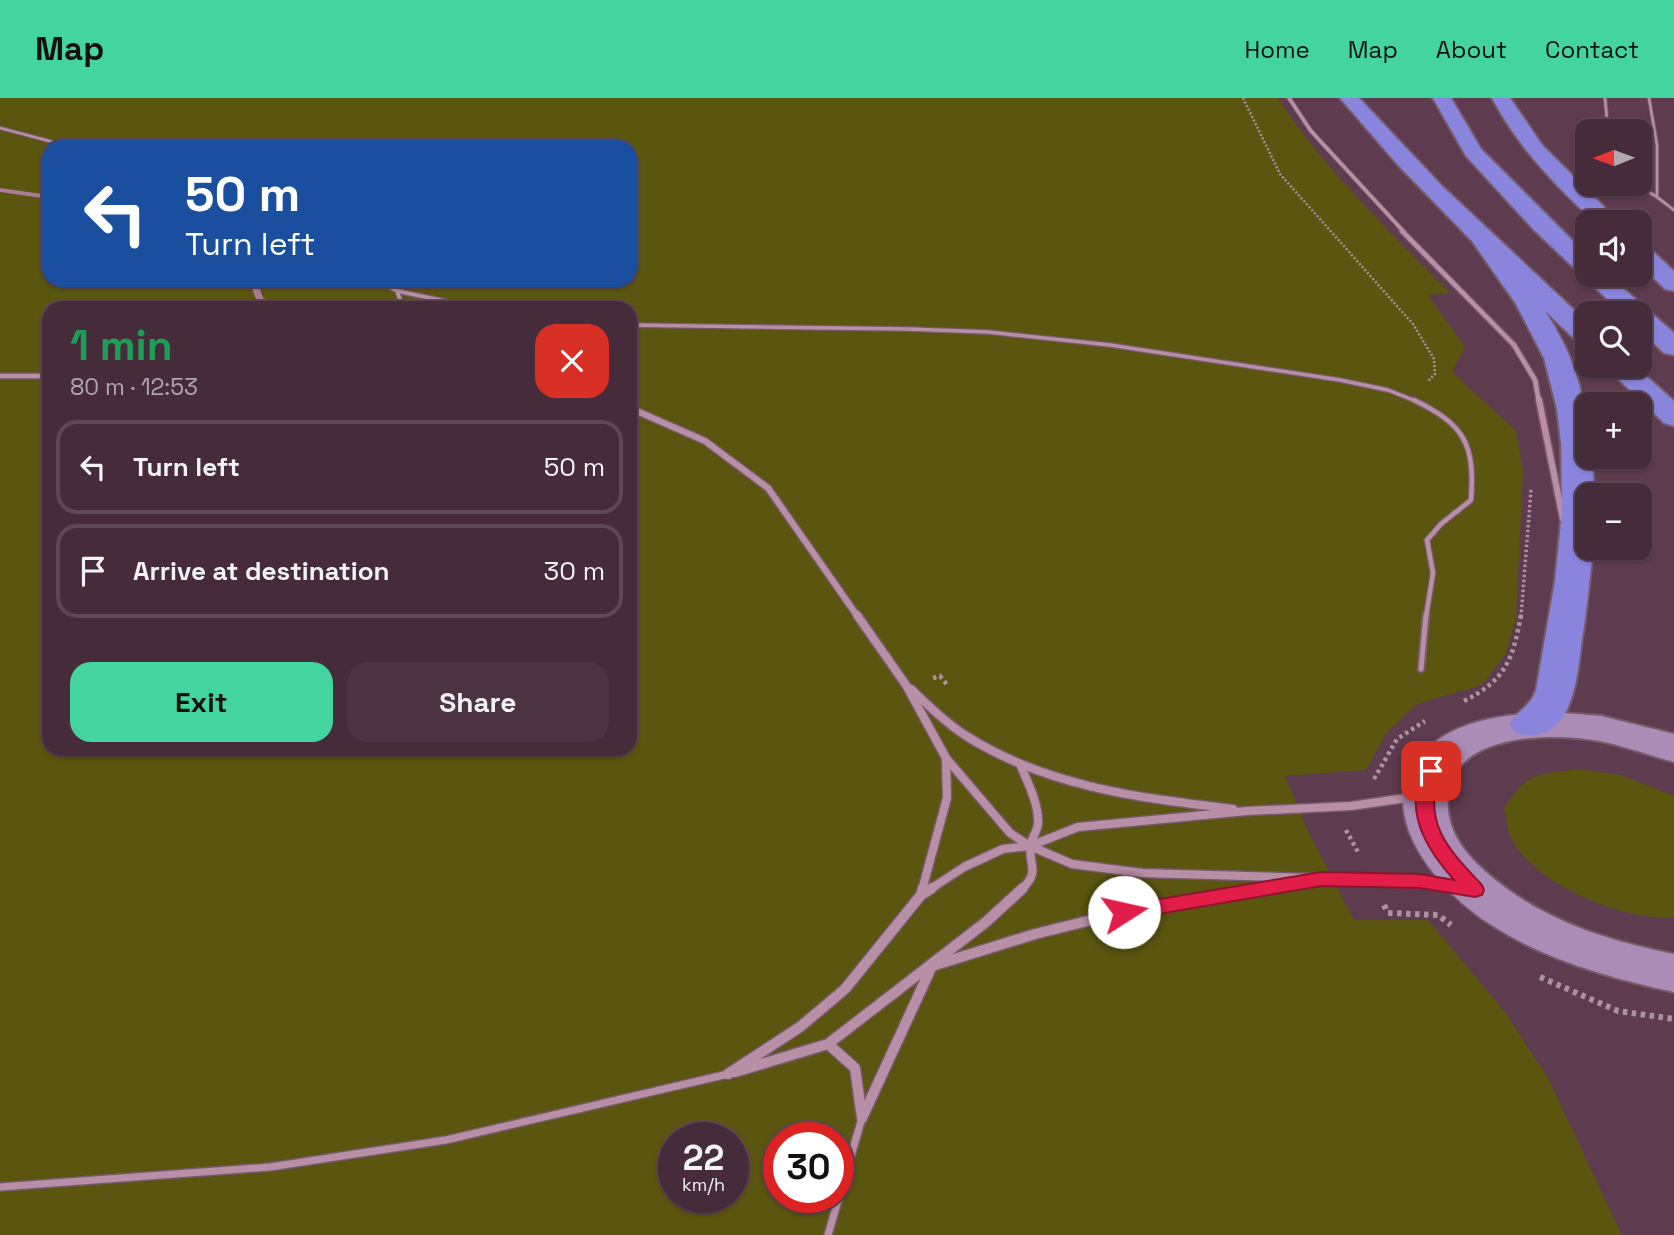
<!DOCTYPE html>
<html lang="en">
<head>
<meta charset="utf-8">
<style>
	:root { --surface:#462c3b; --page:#4d3442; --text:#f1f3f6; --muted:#b0a7af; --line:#5e4855; --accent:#44d4a0 }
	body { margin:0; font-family:"Space Grotesk",sans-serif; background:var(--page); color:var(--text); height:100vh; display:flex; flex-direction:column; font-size:26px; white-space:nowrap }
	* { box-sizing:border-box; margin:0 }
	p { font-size:23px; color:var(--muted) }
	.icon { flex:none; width:38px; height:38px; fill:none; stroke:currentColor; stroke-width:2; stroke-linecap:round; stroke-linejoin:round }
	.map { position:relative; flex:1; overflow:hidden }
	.panel { position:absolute; left:42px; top:203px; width:595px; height:455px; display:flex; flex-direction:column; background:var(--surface); border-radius:21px; box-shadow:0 2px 5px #0004,0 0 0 2px var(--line) }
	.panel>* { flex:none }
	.top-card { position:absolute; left:42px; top:42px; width:595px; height:147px; border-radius:21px; box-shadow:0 2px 5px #0004,0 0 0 2px var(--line); background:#1a4fa0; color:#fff; overflow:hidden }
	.needle { width:46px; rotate:269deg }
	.fabs { position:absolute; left:1575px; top:21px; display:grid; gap:14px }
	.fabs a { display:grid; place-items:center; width:77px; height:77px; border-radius:14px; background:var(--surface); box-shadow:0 2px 5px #0004,0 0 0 2px var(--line); font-size:35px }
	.speed { position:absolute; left:658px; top:1024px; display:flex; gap:14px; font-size:35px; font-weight:700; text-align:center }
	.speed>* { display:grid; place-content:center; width:91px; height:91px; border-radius:50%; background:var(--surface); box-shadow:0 2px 5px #0004,0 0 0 2px var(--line); line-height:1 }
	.speed small { font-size:18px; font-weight:400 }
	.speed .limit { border:10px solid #d22; background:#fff; color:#111 }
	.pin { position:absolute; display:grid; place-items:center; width:60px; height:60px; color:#fff; margin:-30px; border-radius:14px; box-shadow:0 4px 10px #0006 }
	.me { position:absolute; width:77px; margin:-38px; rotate:80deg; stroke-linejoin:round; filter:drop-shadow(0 0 5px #0008) }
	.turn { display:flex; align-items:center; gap:24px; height:147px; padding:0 28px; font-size:32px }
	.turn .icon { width:91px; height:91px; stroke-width:2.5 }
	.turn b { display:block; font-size:49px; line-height:60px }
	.round { display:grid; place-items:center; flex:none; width:74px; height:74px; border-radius:21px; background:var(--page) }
	.summary { display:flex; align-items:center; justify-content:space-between; height:119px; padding:0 28px }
	h1 { font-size:42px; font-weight:600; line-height:52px; color:#1e9e55 }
	.cta { display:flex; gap:14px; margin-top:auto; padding:14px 28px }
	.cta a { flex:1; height:80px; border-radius:21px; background:var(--accent); color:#111; font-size:28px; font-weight:600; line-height:80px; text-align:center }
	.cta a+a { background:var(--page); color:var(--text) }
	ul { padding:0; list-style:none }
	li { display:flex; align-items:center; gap:21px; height:94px; margin:0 14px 10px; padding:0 14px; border:4px solid var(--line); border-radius:21px }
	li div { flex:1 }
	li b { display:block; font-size:26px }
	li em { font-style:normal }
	header { display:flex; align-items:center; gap:42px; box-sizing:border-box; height:98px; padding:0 35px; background:var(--accent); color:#111 }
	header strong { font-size:33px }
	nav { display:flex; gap:38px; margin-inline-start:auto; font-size:24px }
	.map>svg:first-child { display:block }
	.green { fill:#5a550f; fill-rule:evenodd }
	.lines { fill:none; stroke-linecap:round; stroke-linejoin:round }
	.stream { fill:#ab7b97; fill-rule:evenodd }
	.lane-far4-casing { stroke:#775a6a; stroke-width:4.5 }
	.lane-far3-casing { stroke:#775a6a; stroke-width:6 }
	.lane-far2-casing { stroke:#775a6a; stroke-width:7 }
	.lane-far1-casing { stroke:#775a6a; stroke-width:9 }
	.lane-casing { stroke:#775a6a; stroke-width:10 }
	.street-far4-casing { stroke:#775a6a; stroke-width:5 }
	.street-far3-casing { stroke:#775a6a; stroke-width:7 }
	.street-far2-casing { stroke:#775a6a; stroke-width:9 }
	.street-far1-casing { stroke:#775a6a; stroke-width:11 }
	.street-casing { stroke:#775a6a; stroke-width:13 }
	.secondary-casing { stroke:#775a6a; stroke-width:4 }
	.highway-casing { stroke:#775a6a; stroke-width:4 }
	.path-far3 { stroke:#ac91a0; stroke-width:2.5; stroke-dasharray:2 2; stroke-linecap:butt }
	.path-far2 { stroke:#ac91a0; stroke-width:3.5; stroke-dasharray:2.5 2.5; stroke-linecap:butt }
	.path-far1 { stroke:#ac91a0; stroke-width:4.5; stroke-dasharray:3.5 3.5; stroke-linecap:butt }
	.path { stroke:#ac91a0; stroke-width:6; stroke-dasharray:4.5 4.5; stroke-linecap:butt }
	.lane-far4 { stroke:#b88fa6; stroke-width:2.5 }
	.lane-far3 { stroke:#b88fa6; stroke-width:3.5 }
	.lane-far2 { stroke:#b88fa6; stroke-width:4.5 }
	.lane-far1 { stroke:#b88fa6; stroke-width:5 }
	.lane { stroke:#b88fa6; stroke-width:7 }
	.street-far4 { stroke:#b88fa6; stroke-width:3.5 }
	.street-far3 { stroke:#b88fa6; stroke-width:4.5 }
	.street-far2 { stroke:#b88fa6; stroke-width:6 }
	.street-far1 { stroke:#b88fa6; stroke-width:8 }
	.street { stroke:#b88fa6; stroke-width:10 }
	.secondary { fill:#aa8cb6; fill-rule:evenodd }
	.highway { fill:#8984dc; fill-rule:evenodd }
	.route { fill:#e11d48; stroke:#92132f; stroke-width:2 }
</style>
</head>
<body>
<header>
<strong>Map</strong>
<nav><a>Home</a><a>Map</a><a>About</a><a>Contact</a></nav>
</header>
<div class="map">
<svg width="1674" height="1137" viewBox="0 0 1674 1137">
	<rect width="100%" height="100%" fill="#5e3b4f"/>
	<!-- green -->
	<path class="green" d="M0,0h1278c47,72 112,134 172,195l-22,2 37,52 -13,25 64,59 7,40 -7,147 -10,36 -24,31 -65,19 -30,28 -21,38 -81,6 21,51 48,93h74l76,91 44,67 74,157h-1622zM49,49h581v133h-581zM49,210h581v441h-581zM674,1040h59v59h-59zM779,1040h59v59h-59z
		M1579,671l42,6 53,21v121c-49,6 -143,-34 -164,-81 -3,-8 -4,-19 -6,-27 21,-37 36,-35 75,-40z"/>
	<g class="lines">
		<!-- stream -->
		<path class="stream" d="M0,90l49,7v4l-49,-7z
			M249,182h8l6,18 33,10h-14l-25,-6z"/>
		<!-- lane-far4 casing -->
		<g class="lane-far4-casing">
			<path id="lane-far4" d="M1605,0l3,33
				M0,30l72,19
				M1636,86l21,13v-52l-8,-47
				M1657,99l17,13"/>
		</g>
		<!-- lane-far3 casing -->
		<g class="lane-far3-casing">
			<path id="lane-far3" d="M378,182l19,11 81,17
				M397,193l6,17
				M630,227l278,4 80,3 122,13 230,35 48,10 30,12"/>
		</g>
		<!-- lane-far2 casing -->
		<g class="lane-far2-casing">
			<path id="lane-far2" d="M1414,302c51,25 61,44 57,100l-30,24 -14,16 6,33 -7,44"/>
		</g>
		<!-- lane-far1 casing -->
		<g class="lane-far1-casing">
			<path id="lane-far1" d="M1421,571l5,-54"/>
		</g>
		<!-- lane casing -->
		<g class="lane-casing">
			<path id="lane" d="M0,1089l270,-20 176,-27 282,-66
				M828,1137l34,-117"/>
		</g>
		<!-- street-far4 casing -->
		<g class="street-far4-casing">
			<path id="street-far4" d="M1289,0l22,33 93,101"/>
		</g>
		<!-- street-far3 casing -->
		<g class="street-far3-casing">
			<path id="street-far3" d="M1402,133l112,114 21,35 4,22
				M0,278h49"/>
		</g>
		<!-- street-far2 casing -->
		<g class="street-far2-casing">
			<path id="street-far2" d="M1539,302l24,119
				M630,310l75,33 63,47 90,129"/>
		</g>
		<!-- street-far1 casing -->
		<g class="street-far1-casing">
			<path id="street-far1" d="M857,517l49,70 40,73 64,75 20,13 42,18 70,9 278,8 33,5
				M911,591c18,17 36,35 57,48 80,50 173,61 265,72
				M1020,666c7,17 19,40 18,59 0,7 -6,14 -7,21 -4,21 11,26 -10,46
				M922,792l25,-92 -1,-40
				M929,792l35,-23 39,-18 27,-3 48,-19 169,-16 104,-5 62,-9
				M1261,792l46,-8"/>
		</g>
		<!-- street casing -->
		<g class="street-casing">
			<path id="street" d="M921,797l2,-7
				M828,946l27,24 7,50
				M735,974l93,-28 158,-122 37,-34
				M728,976l72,-47 45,-38 76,-94 11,-7
				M862,1020l70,-152 103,-32 89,-22 148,-24"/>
		</g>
		<!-- secondary casing -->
		<g class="secondary-casing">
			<path id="secondary" d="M1551,614l50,4 73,18v28c-33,-9 -64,-22 -98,-24 -52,-4 -134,3 -128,72 3,31 26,53 50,72 52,41 112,59 176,72v38c-64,-14 -129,-32 -184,-68 -56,-36 -129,-123 -56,-181 31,-25 79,-29 117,-31z"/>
		</g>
		<!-- highway casing -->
		<g class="highway-casing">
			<path id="highway" d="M1340,0h19l83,88 145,136v22l-9,-2 -33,-31c32,49 42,88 42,146h5l2,38h-7v53h6c-3,30 -6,61 -11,91 -5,40 -9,109 -67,94l-6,-9c9,-14 22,-18 27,-34l19,-109 7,-69 -1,-69 -4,-34 -13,-51 -28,-54 -44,-63 -74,-76z
				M1433,0h18l30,51 106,106v20h21l66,58v22l-10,-2 -24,-23v-17h-18l-88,-83 -68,-74z
				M1492,0h18l32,47 77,77h-24c-40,-37 -77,-75 -103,-124z
				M1640,147l8,2 26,24v20l-9,-2 -25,-24z
				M1605,268h30l39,35v25l-10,-3z"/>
		</g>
		<!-- path-far3 -->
		<path class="path-far3" d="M1243,0l37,76 133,150 21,35 1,15 -7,7"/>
		<!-- path-far2 -->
		<path class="path-far2" d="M1521,519l10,-127"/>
		<!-- path-far1 -->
		<path class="path-far1" d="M933,580l7,-2 8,10
			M1464,603c42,-21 49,-42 57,-86
			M1374,681l23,-40 28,-18
			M1346,732l13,24"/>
		<!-- path -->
		<path class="path" d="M1384,807l4,8 50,2 13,10
			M1540,879l78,34 56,8"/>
		<!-- lane-far4 -->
		<use href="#lane-far4" class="lane-far4"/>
		<!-- lane-far3 -->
		<use href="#lane-far3" class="lane-far3"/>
		<!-- lane-far2 -->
		<use href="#lane-far2" class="lane-far2"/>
		<!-- lane-far1 -->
		<use href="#lane-far1" class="lane-far1"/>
		<!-- lane -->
		<use href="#lane" class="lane"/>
		<!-- street-far4 -->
		<use href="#street-far4" class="street-far4"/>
		<!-- street-far3 -->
		<use href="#street-far3" class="street-far3"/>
		<!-- street-far2 -->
		<use href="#street-far2" class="street-far2"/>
		<!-- street-far1 -->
		<use href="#street-far1" class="street-far1"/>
		<!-- street -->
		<use href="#street" class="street"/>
		<!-- secondary -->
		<use href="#secondary" class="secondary"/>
		<!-- highway -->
		<use href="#highway" class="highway"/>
	</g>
	<!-- route -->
	<path class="route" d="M1431,667l8,6c-16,53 8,77 43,114l2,5 -2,5 -7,2 -55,-9 -99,-2 -197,34 -7,-3 -2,-5 2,-5 7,-2 197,-33 99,2 34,6c-24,-27 -47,-61 -35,-99 2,-8 3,-13 12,-16z"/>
</svg>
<div class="fabs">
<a><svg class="needle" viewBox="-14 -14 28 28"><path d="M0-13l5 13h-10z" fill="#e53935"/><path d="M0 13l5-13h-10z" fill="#b0a7af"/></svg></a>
<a><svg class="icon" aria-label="sound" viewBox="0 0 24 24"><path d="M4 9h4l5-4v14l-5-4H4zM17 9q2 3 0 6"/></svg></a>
<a><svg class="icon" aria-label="search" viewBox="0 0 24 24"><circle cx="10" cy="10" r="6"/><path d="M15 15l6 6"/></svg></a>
<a>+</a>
<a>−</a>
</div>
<div class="speed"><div>22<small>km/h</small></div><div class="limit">30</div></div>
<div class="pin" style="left:1431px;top:673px;background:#d93025"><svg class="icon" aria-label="arrive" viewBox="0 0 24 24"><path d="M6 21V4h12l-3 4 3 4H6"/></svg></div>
<svg class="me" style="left:1124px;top:814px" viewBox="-20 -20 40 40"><circle r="19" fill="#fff"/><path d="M0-13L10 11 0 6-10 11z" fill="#e11d48"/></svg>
<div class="top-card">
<div class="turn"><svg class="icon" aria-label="left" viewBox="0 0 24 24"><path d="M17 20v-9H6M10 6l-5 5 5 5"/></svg><div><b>50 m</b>Turn left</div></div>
</div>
<section class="panel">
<div class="summary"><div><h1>1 min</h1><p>80 m · 12:53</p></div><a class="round" style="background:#d93025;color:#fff"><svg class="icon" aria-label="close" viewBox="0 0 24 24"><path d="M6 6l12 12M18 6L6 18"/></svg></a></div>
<ul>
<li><svg class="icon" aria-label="left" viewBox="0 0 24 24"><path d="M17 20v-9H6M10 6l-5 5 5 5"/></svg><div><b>Turn left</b></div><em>50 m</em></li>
<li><svg class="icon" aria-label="arrive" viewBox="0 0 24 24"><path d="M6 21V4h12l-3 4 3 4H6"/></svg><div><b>Arrive at destination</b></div><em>30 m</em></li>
</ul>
<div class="cta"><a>Exit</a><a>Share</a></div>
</section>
</div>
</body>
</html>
